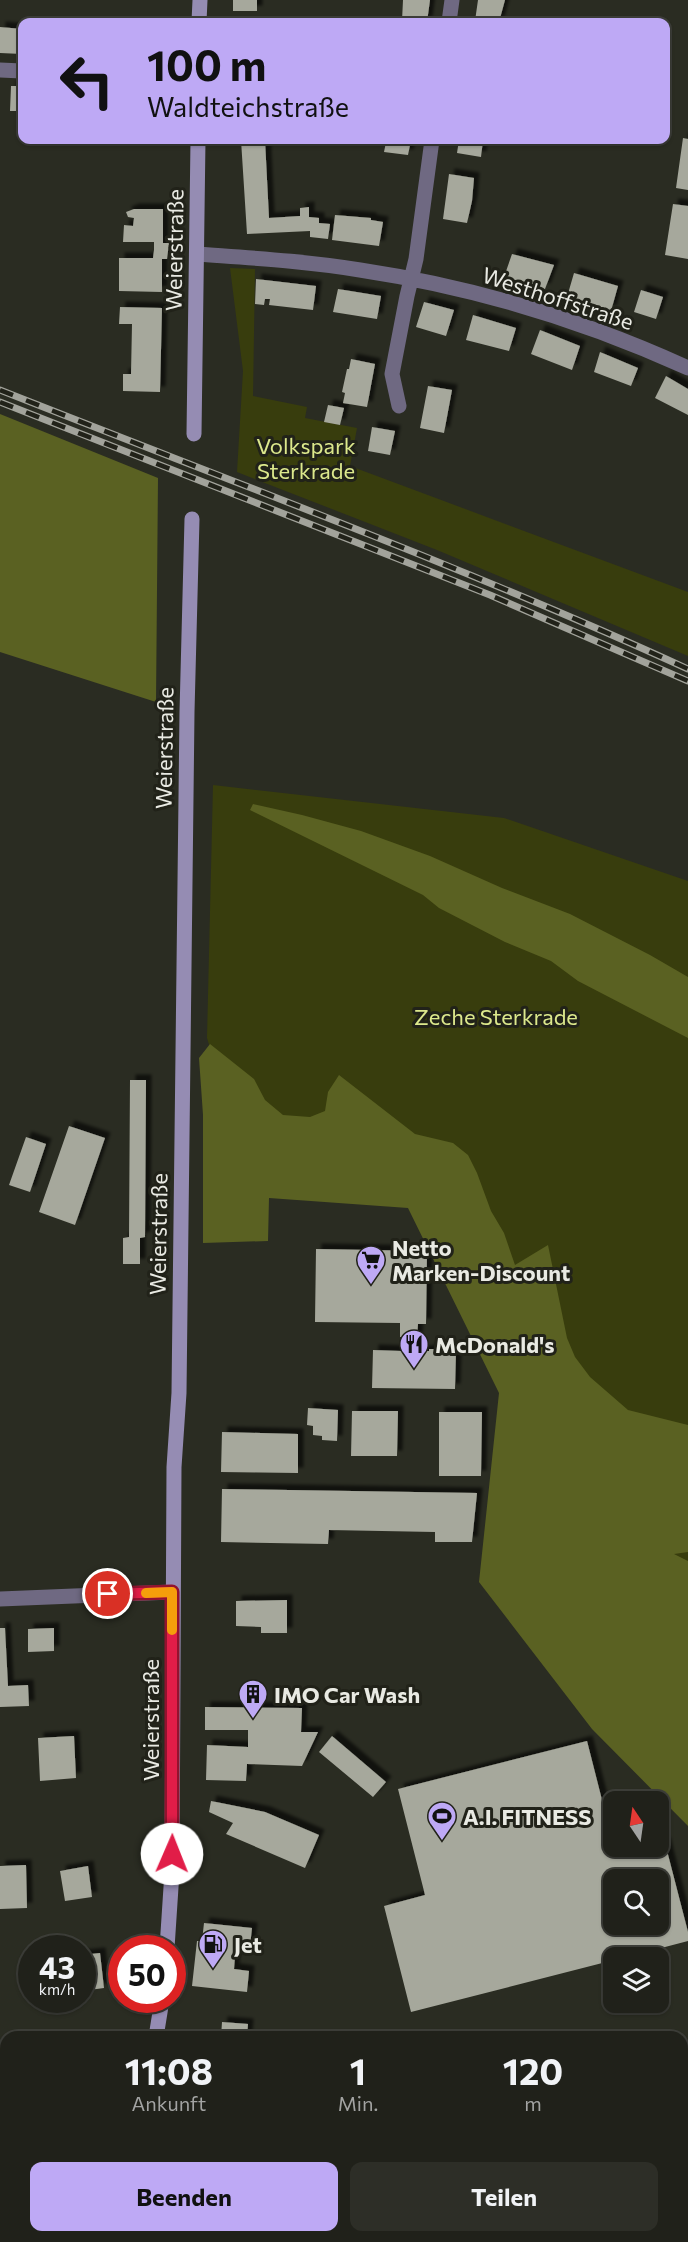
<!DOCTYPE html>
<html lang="de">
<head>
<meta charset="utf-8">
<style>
	:root { --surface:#20211a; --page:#2d2e27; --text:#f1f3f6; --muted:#a2a3a2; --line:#3d3e39; --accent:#bea9f5 }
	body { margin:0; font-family:Commissioner,sans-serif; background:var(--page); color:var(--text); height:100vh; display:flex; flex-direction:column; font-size:22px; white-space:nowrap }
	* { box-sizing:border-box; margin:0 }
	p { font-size:20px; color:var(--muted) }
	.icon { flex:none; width:33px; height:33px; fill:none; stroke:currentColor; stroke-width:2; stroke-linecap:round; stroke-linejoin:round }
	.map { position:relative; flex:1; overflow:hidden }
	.details { position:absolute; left:0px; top:2031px; width:688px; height:212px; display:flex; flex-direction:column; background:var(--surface); border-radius:18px 18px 0 0; box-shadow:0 2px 4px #0004,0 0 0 2px var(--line) }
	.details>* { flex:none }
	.guide { position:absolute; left:18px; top:18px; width:652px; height:126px; border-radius:12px; box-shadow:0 2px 4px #0004,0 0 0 2px var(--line); background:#bea9f5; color:#111; overflow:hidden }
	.needle { width:39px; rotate:347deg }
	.fabs { position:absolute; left:603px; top:1791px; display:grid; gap:12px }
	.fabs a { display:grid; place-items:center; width:66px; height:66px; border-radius:12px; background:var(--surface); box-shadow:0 2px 4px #0004,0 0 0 2px var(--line); font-size:30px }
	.speed { position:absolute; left:18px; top:1935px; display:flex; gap:12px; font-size:30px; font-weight:700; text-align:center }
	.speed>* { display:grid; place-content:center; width:78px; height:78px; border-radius:50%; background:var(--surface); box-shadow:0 2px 4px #0004,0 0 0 2px var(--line); line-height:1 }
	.speed small { font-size:15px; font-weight:400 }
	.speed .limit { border:9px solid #d22; background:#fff; color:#111 }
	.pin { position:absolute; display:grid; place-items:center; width:51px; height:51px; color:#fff; margin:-26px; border:3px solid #fff; border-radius:50%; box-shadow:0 2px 6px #0007 }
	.me { position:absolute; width:66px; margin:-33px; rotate:1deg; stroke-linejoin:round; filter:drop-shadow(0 0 4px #0008) }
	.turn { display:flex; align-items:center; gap:21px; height:126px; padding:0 30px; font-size:27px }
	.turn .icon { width:78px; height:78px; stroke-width:2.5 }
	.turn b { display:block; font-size:42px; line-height:51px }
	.eta { display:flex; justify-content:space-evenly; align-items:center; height:102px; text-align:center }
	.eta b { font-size:36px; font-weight:700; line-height:42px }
	.primary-button { display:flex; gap:12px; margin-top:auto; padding:12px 30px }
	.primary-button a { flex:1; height:69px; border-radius:12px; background:var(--accent); color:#111; font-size:24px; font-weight:700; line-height:69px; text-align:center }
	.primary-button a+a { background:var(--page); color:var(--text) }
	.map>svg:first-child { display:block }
	.green { fill:#383d0d }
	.forest { fill:#5a6122 }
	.building { fill:#a6a89c; fill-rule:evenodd; filter:url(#shadow) }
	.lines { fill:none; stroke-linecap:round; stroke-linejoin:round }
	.minor { stroke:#6f6982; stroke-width:15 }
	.secondary { stroke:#958cb3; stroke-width:15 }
	.rail-casing { stroke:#a2a39b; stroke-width:7 }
	.rail { stroke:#212219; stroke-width:4.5; stroke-dasharray:14; stroke-linecap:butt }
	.route-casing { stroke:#92132f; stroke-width:15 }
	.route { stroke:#e11d48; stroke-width:10 }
	.slow { stroke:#f59e0b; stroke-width:10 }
	.labels { text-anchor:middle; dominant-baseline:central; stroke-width:6; stroke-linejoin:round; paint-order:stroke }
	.street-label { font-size:22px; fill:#e9eae3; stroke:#212219 }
	.park-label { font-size:22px; fill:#dce88c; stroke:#212219 }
	.poi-label { font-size:22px; font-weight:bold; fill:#e9eae3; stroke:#212219; text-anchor:start }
</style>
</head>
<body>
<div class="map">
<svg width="688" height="2242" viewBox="0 0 688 2242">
	<defs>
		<filter id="shadow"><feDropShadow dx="5.5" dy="-5.5" stdDeviation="1.5" flood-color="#0009"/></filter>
	</defs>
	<rect width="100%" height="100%" fill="#2a2c22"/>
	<!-- green -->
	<path class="green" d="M230,268l25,1 -2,127 54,11 -2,11 52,10 -7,38 338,126v64l-251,-106 -200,-78 6,-101z
		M213,785l291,33 184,63v846l-260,-534 -185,-40 -36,-115z"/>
	<!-- forest -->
	<path class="forest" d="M0,414l158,64 -2,224 -156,-50z
		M253,804l49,11 59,16 69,25 72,32 68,26 80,41 38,22v61l-110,-57 -27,-20 -46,-19 -66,-34 -16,-13 -173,-85z
		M210,1044l44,35 11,21 18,15 27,2 15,-6 3,-19 11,-17 76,59 38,9 15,12 9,18 14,38 13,22 11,32 33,-20 19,93 8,19 15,20 38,33 60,15v127l-14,2 14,7v265l-96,-97 -113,-147 20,-189 -91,-185 -139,-10 -1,43 -65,2v-128l-4,-57z"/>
	<!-- building -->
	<path class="building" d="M233,0h24v11h-24z
		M403,0h27l-3,22 -25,-1z
		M478,0h27l-6,22 -24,-1z
		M0,27l22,2v25l-22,-1z
		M11,86h11v25h-12z
		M683,138l5,1v51l-12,-2z
		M241,140h24l4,78 31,-2v-8l9,-1v10l10,1v5l11,1 -2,15 -18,-2v-6l-63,3z
		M384,140h27l-3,15 -24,-3 2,-10h-3z
		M459,140h24l-2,17 -24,-4z
		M449,174l25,4 -2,23 -5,22 -24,-4z
		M673,204l15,2v53l-23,-4z
		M163,209v34h6l-2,16h-5v33l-43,-1v-33h34l1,-8v-8h-31l1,-17 9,1 1,-8 -6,-1 -2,-5 8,-3z
		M335,215l36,3v2l12,2 -4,24 -47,-6z
		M512,254l42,11 -9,24 -41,-12z
		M574,273l44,13 -7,25 -44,-14z
		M256,279l60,7 -3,24 -44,-5 1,-6h-5l-1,6 -9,-1z
		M338,289l43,7 -4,23 -44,-7z
		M641,290l22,7 -7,22 -22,-7z
		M424,302l30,8 -8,26 -30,-9z
		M120,307l42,1 -2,84 -37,-1v-17h8l1,-50h-13z
		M473,315l43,13 -7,23 -43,-11z
		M540,330l40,16 -8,24 -41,-16z
		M600,352l38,16 -7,18 -37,-14z
		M351,359l24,5 -8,43 -24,-4 2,-10 -3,-1 5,-23h2z
		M666,376l22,13v26l-33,-17z
		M428,386l24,4 -8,43 -24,-5z
		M328,405l16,3 -4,17 -16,-3z
		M372,427l23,4 -5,24 -22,-4z
		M130,1080h16l-1,157 -5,1v26h-17v-26l6,-1z
		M69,1126l36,12 -30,87 -36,-13z
		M26,1137l20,7 -16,48 -21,-7z
		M316,1249l111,2 -1,73h-8l-1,14 -17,-1v-14l-85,-1z
		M401,1348l7,1v2h21v-2h7v2h20l-1,38 -83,-1 1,-38 28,1z
		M308,1408l30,2 -1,31 -15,-1v-4l-9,-1v-9l-6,-1z
		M352,1411h46l-1,45h-46z
		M439,1412h43l-1,64h-42z
		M222,1432l76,2v39l-77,-1z
		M222,1489l255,4 -5,49h-37v-10l-106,-2 -1,14 -107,-2z
		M287,1600v33h-26v-6l-25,-1v-25z
		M0,1628h5l3,58 20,-1 1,21 -29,1z
		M54,1628v23l-26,1v-23z
		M205,1707l97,1 -1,24h17l-16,34 -55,-2 -1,17 -40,-1 1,-35 41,2v-17h-43z
		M74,1736l2,42 -36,3 -2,-43z
		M332,1736l54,46 -13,15 -54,-45z
		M587,1741l29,114 33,-9h9v-2l7,-1 23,89v9l-65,17h-9v2l-203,52 -27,-106 41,-11 -27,-106zM614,1880h44v44h-44z
		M211,1801l54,11 54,23 -14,33 -79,-34 7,-11 -24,-11z
		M26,1865l1,43 -27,1v-43z
		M88,1866l4,31 -27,4 -5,-30z
		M204,1923l48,5 -2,18 -14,-2 -2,25 15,2 -2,21 -55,-6 5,-45h5z
		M100,1953l4,35 -22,3v-36z
		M222,2022l26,2 -1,13h-26z
		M0,2044l6,1v84l-6,-1z"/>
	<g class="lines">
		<!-- minor -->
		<path class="minor" d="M449,22l3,-22
			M0,70l22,1
			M197,254c54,4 109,7 163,16 113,17 225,51 328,98
			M399,406l-7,-32 15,-78 9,-37 16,-119
			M0,1599l172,-7"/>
		<!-- secondary -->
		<path class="secondary" d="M199,22l1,-22
			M194,434l4,-294
			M167,1948l5,-76 2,-405 5,-74 8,-681 5,-193
			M156,2037l6,-37
			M104,2242l2,-6"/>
		<!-- rail casing -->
		<g class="rail-casing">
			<path id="rail" d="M0,390c230,91 463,176 688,279
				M0,402l490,193 198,86"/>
		</g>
		<!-- rail -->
		<use href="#rail" class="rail"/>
	</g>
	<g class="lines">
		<!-- route casing -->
		<g class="route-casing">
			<path id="route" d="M108,1594l64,-2v262"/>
		</g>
		<!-- route -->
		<use href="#route" class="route"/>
		<!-- slow -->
		<path class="slow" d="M146,1593l26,-1v38"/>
	</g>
	<!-- icons -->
	<defs>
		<g id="supermarket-pin" transform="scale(1.5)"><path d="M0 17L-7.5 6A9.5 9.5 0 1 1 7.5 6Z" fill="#bea9f5" stroke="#212219"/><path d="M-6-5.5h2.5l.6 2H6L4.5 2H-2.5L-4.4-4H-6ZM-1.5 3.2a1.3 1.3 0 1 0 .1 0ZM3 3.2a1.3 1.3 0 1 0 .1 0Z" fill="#111"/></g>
		<g id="restaurant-pin" transform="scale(1.5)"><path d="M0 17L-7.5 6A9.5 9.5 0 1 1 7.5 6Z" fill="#bea9f5" stroke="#212219"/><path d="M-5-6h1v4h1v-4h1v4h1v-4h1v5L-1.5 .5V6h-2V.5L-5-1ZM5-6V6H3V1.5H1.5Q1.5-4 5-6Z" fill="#111"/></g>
		<g id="building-pin" transform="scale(1.5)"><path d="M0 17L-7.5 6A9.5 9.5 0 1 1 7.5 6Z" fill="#bea9f5" stroke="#212219"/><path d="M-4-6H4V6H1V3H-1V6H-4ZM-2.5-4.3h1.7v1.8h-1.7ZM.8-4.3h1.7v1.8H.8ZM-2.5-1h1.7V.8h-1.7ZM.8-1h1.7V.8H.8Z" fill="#111"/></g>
		<g id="stadium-pin" transform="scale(1.5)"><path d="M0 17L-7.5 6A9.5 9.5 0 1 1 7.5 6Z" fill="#bea9f5" stroke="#212219"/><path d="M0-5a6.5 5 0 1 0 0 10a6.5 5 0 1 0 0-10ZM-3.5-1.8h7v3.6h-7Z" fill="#111"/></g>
		<g id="fuel-pin" transform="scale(1.5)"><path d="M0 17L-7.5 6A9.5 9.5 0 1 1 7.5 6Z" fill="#bea9f5" stroke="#212219"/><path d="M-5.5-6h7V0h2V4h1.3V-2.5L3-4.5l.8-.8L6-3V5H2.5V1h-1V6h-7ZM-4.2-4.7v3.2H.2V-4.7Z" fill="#111"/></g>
	</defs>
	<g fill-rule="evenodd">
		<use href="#supermarket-pin" x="371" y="1260"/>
		<use href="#restaurant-pin" x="414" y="1344"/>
		<use href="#building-pin" x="253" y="1694"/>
		<use href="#stadium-pin" x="442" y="1816"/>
		<use href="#fuel-pin" x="213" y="1944"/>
	</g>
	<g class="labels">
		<!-- street labels -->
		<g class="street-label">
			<text transform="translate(174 250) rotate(-89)">Weierstraße</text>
			<text transform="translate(558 298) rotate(18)">Westhoffstraße</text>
			<text transform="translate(164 748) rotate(-89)">Weierstraße</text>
			<text transform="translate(158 1234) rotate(-89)">Weierstraße</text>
			<text transform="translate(150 1720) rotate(-90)">Weierstraße</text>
		</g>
		<!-- park labels -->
		<g class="park-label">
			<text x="306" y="445">Volkspark<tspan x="306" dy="25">Sterkrade</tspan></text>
			<text x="496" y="1016">Zeche Sterkrade</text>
		</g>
		<!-- poi labels -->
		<g class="poi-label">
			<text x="392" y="1247">Netto<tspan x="392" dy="25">Marken-Discount</tspan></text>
			<text x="435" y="1344">McDonald's</text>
			<text x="274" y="1694">IMO Car Wash</text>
			<text x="463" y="1816">A.I. FITNESS</text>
			<text x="234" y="1944">Jet</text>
		</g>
	</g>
</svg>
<div class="fabs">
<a><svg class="needle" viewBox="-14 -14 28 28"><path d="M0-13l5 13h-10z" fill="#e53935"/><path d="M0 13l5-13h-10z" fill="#a2a3a2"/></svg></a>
<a><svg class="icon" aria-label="search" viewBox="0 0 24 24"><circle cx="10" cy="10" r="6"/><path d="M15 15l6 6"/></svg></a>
<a><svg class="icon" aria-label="layers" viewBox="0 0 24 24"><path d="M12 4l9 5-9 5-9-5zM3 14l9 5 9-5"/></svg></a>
</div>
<div class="speed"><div>43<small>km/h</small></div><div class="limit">50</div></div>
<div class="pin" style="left:108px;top:1594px;background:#d93025"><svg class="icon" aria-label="arrive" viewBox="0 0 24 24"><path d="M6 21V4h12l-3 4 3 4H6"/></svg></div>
<svg class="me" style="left:172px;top:1854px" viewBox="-20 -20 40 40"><circle r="19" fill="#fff"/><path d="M0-13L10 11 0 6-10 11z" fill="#e11d48"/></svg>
<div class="guide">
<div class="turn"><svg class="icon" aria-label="left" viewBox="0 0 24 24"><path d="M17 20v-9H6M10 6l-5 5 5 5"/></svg><div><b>100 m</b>Waldteichstraße</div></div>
</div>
<section class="details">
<div class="eta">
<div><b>11:08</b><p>Ankunft</p></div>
<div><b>1</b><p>Min.</p></div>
<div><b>120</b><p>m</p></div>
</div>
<div class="primary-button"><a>Beenden</a><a>Teilen</a></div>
</section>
</div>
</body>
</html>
